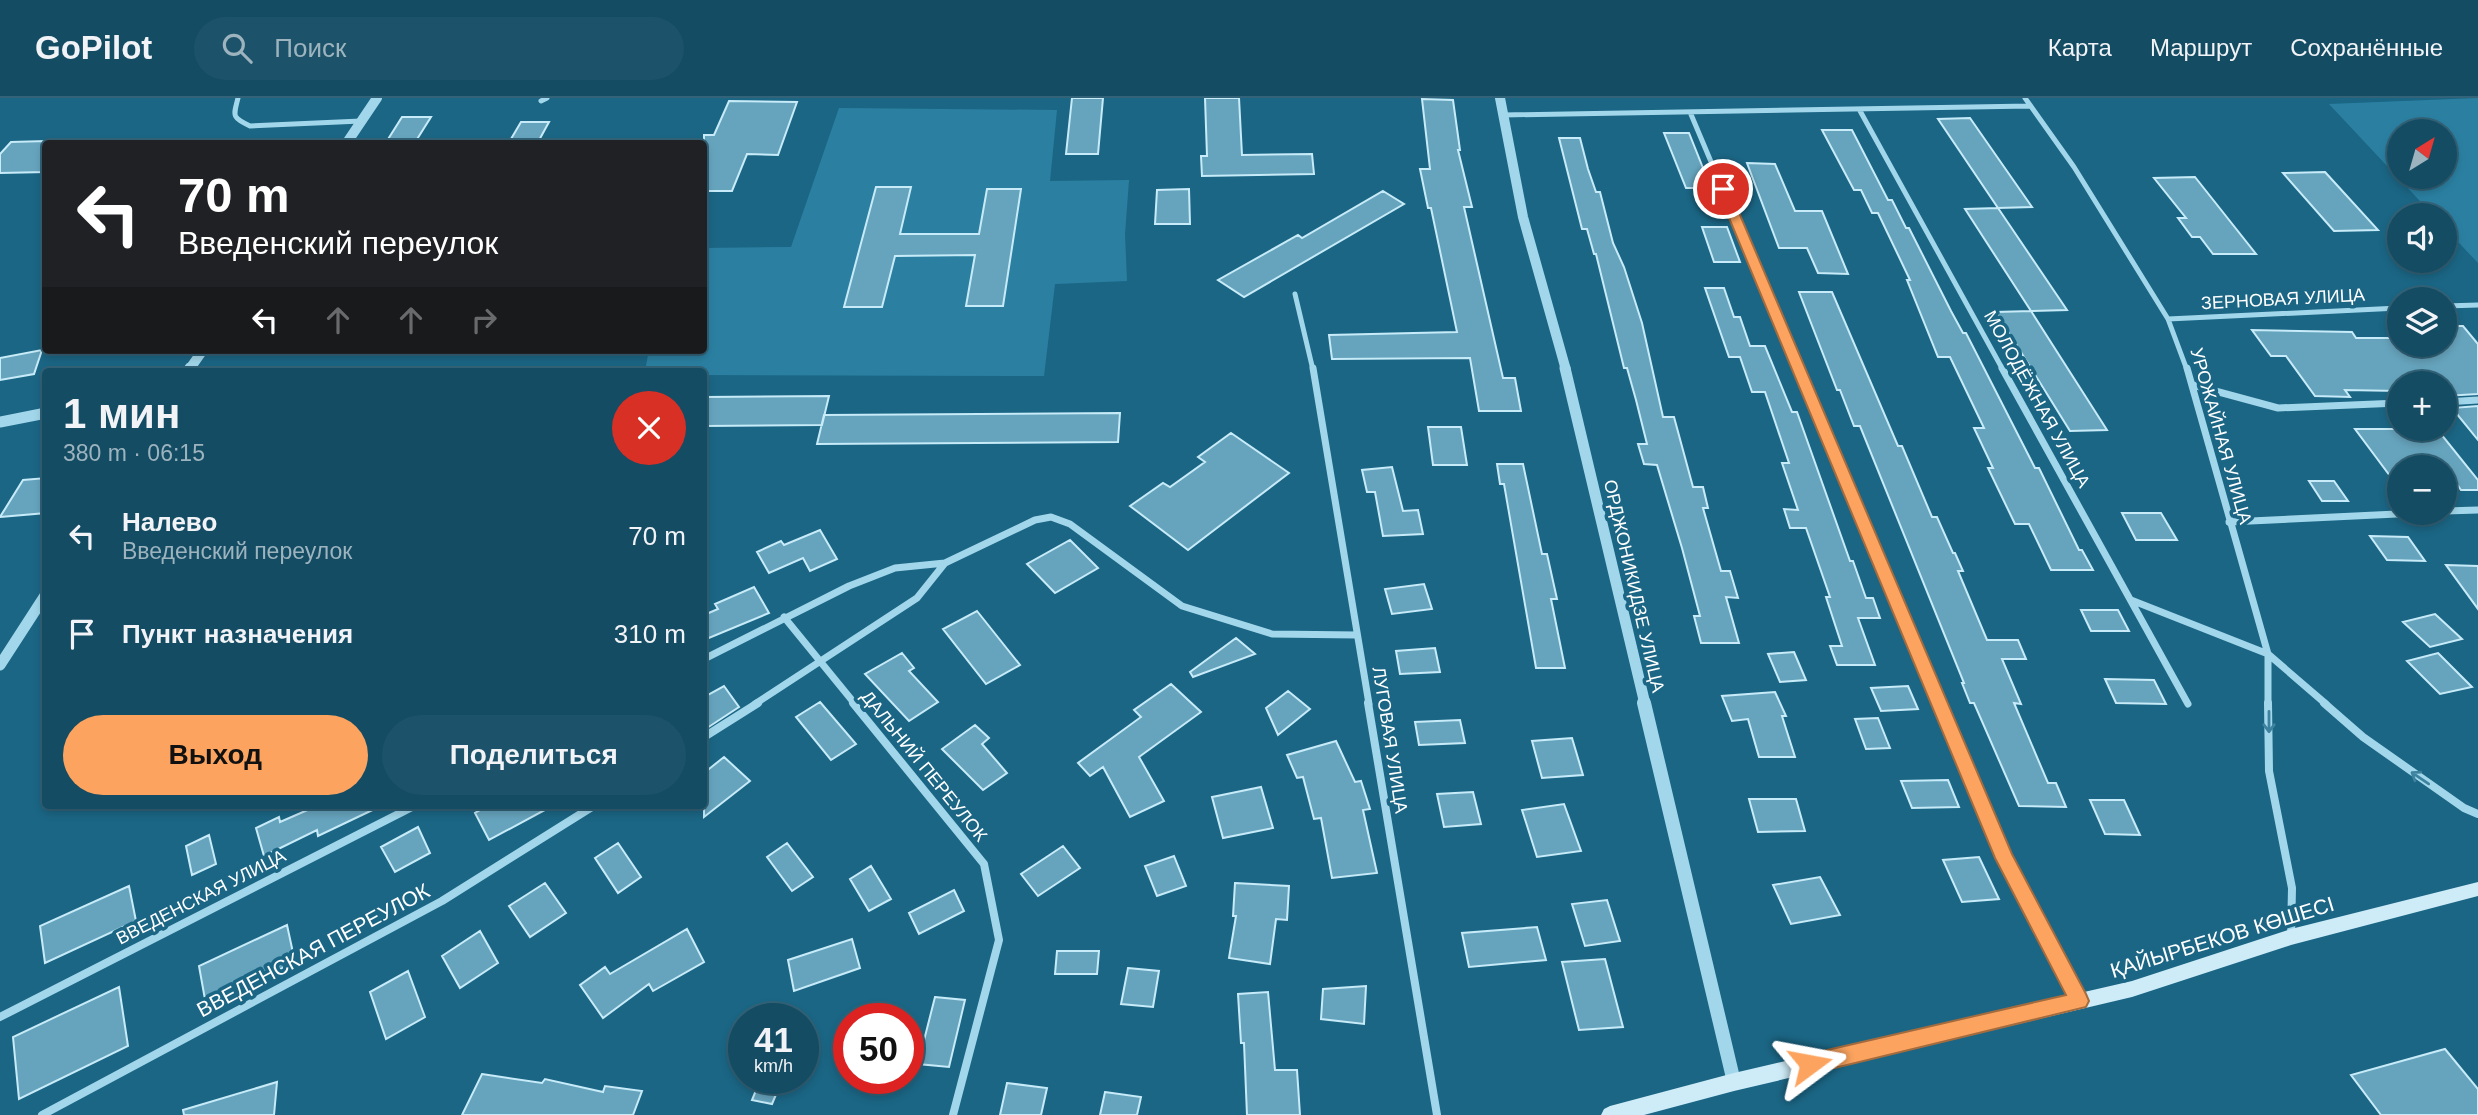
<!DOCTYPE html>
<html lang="ru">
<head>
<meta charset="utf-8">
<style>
	:root { --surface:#144c64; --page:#1d536a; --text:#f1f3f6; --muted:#9db4bf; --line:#336378; --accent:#fca45f }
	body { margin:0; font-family:Helvetica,sans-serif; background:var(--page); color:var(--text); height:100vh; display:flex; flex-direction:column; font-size:26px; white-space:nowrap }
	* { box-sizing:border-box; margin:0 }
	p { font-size:23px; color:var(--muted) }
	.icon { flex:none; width:38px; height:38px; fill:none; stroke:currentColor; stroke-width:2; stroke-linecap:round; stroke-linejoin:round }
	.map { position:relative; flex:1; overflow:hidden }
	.details { position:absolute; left:42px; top:270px; width:665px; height:441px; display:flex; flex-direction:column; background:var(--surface); border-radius:7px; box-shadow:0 4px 10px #0003,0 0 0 2px var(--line) }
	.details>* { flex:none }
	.banner { position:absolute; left:42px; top:42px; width:665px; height:214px; border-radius:7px; box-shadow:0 4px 10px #0003,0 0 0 2px var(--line); background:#202124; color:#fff; overflow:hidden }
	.needle { width:46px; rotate:37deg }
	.fabs { position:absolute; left:2387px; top:21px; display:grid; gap:14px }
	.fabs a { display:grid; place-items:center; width:70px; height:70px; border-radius:50%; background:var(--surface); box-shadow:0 4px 10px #0003,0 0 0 2px var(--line); font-size:35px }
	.speed { position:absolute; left:728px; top:905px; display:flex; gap:14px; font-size:35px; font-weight:700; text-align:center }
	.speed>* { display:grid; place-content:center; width:91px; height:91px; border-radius:50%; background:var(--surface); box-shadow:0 4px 10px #0003,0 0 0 2px var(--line); line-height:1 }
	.speed small { font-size:18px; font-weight:400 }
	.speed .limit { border:10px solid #d22; background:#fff; color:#111 }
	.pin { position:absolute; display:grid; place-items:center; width:60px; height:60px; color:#fff; margin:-30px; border:4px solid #fff; border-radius:50%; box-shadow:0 2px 7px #0007 }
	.me { position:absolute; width:77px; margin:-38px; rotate:77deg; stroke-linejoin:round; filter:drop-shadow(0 0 5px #0008) }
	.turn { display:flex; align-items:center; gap:24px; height:147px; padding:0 21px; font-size:32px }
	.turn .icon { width:91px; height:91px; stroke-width:2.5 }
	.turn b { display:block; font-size:49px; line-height:60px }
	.lanes { display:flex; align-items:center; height:66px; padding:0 21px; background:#0003; justify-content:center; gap:35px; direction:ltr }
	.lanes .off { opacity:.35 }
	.round { display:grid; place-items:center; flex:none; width:74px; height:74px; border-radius:37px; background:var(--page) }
	.overview { display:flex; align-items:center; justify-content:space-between; height:119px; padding:0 21px }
	h1 { font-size:42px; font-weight:700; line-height:52px }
	.action { display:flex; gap:14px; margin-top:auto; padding:14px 21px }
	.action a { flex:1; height:80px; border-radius:42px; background:var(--accent); color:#111; font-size:28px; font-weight:700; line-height:80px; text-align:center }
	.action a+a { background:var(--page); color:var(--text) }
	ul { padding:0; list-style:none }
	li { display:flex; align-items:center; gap:21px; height:98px; padding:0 21px }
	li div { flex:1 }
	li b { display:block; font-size:26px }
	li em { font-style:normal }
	header { display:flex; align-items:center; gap:42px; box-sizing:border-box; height:98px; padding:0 35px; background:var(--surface); border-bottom:2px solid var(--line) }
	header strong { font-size:33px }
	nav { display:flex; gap:38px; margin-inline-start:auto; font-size:24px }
	.search { width:490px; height:63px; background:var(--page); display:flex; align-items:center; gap:18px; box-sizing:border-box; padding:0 24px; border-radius:38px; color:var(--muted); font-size:26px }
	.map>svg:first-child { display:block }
	.green { fill:#2b80a2; fill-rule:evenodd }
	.building { fill:#66a4bd; stroke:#c7ebf8; stroke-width:2 }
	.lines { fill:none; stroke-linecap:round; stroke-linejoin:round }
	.minor-far2 { stroke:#a2d7eb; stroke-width:5 }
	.minor-far1 { stroke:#a2d7eb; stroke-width:7 }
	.minor { stroke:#a2d7eb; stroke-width:8 }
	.tertiary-far2 { stroke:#a2d7eb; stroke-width:10 }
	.tertiary-far1 { stroke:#a2d7eb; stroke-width:11 }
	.tertiary { stroke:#a2d7eb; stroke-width:14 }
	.secondary { fill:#ceecf8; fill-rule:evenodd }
	.oneway { stroke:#3d829e }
	.route { fill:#fca45f; stroke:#a46b3e; stroke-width:2 }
	.labels { text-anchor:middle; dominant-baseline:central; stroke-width:7; stroke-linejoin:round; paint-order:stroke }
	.street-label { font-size:18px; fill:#fff; stroke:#1b6685 }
	.near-street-label { font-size:21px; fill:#fff; stroke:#1b6685 }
</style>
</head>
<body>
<header>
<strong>GoPilot</strong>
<div class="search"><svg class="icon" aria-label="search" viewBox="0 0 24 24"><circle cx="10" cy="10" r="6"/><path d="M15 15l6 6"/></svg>Поиск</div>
<nav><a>Карта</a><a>Маршрут</a><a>Сохранённые</a></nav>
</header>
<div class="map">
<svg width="2478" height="1017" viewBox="0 0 2478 1017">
	<rect width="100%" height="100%" fill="#1b6685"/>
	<!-- green -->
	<path class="green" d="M2478,0v165l-33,-35v-13h-12l-104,-111zM2399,33h46v46h-46z
		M839,10l218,2 -7,71 79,-1 -4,54 2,47 -72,3 -11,92 -340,-1v-4h-59l4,-21h55v-102l87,-1z"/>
	<!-- building -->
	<path class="building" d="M1072,0h31l-5,56h-32z
		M1205,0h34l3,57 70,-1 2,20 -112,2 -1,-20h6z
		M1422,1l31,1 7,50h-2l14,57h-8l39,171h12l6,33h-42l-9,-53 -138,1 -3,-24 128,-3 -26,-124h-3l-8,-39h10z
		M729,3l68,1 -19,53 -31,-1 -15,37h-28v-56h10z
		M402,19h29l-17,27h-29z
		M1970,20l62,89 -34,1 -60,-89z
		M521,24h28l-12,22h-29z
		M1822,32h30l36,70h4l14,28h3l42,83 12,22h3l69,135h4l40,82h3l11,20h-42l-22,-46h-14l-27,-56h5l-19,-40h10l-34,-71h-12l-31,-77h3l-32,-67h-6l-11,-23h-7z
		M1664,35h25l22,55h-25z
		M1559,40h21l8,31 8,23h4l13,51 11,24 18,56 21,94h11l19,70h10l5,21h-5l18,63h9l8,27 -12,-1 13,46h-38l-7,-27h6l-18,-68 -25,-83 -13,-1 -6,-20h9l-11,-44 -9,-32h-3l-28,-114h-2l-7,-25h-5z
		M46,43v31l-46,1v-19l11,-12z
		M1747,65l28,1 20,47h27l26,63 -30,-1 -11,-25h-28z
		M2325,74l53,58 -44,1 -51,-58z
		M2195,79l61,77h-43l-13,-17h-8l-14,-19h8l-32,-40z
		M876,89h35l-11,47h79l8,-45h34l-18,117h-37l9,-51 -80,1 -13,51h-38z
		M1189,91l1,35h-35l2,-34z
		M1383,93l21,13 -160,93 -26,-17 80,-45 4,3z
		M1998,110l69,102 -36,1 -66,-102z
		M1702,129h25l13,35h-26z
		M1705,190h19l10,29h6l10,29h15l27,66h5l53,149h3l13,37h7l7,20h-22l17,47h-38l-7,-19h12l-16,-49h4l-24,-69h-16l-6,-19 14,1 -16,-47h7l-24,-71h-13l-12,-35h-11z
		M1799,194h33l66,154h4l30,71h5l16,36h2l8,18h-5l29,69h31l8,19h-24l19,45 -7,-1 34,80h8l10,24 -47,-1 -45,-103h-4l-8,-20h2l-104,-257h-6l-14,-36h-3z
		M2031,213l76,119 -37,1 -74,-119z
		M2445,228h18l15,18v50l-33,2v-13h-46v8l-54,-1 5,7 -35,-1 -29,-40h-15l-19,-26 100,2 4,6h43v7h46z
		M42,252l-8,24 -34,6v-22z
		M829,298l-7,29 -118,1v-29z
		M2478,308v34l-26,-32z
		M1120,315l-2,29 -301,2 7,-29z
		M1428,329h33l6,38h-34z
		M2355,331h82l41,51v10h-17l-16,-23h-46v21z
		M1231,335l58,40 -101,77 -58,-44 33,-23 7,4 35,-25 -7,-5z
		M1497,366h26l19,90h5l10,45h-6l14,69h-29l-32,-184h-4z
		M1392,369l11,44 15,-1 5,24 -40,2 -8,-44h-8l-5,-22z
		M46,380v35l-46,4 23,-37z
		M2309,383h25l14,20h-26z
		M2122,415h39l16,27h-41z
		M820,432l17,29 -27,12 -7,-13 -34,15 -12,-21 24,-11 3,4z
		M2370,438l38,1 17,24 -38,-1z
		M1070,442l28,28 -43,25 -28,-29z
		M2446,467l32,1v43z
		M1424,486l8,25 -40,5 -7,-25z
		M754,489l15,26 -65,27v-25l14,-6 -3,-5z
		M2081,512h37l11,21h-38z
		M977,513l43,54 -34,19 -43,-55z
		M2435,516l27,25 -32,8 -27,-25z
		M1236,540l19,16 -62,23 -3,-5z
		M1435,550l5,24 -40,2 -4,-23z
		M1794,554l12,28 -26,2 -12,-28z
		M902,555l12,15 -5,3 29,31 -29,19 -44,-47z
		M2438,555l34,34 -32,7 -33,-33z
		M2105,581l49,1 12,24 -50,-1z
		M1171,586l30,28 -62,45 25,44 -34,16 -27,-50 -13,9 -12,-13 63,-46 -7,-7z
		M724,588l15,21 -35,23v-33z
		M1908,588l10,23 -37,2 -10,-23z
		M1288,593l22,18 -32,26 -12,-27z
		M1775,594l11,24h-4l13,41h-36l-11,-38 -16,2 -10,-25z
		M820,604l36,42 -25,16 -35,-43z
		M1878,620l12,30 -24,1 -11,-30z
		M1460,622l5,23 -46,2 -4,-23z
		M975,627l14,13 -7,6 25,29 -24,17 -41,-41z
		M1572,640l11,37 -41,3 -10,-37z
		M1336,643l19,41 6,-1 9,28 -7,1 14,63 -45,5 -11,-60 -7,1 -11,-42 -6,1 -10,-23z
		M724,659l26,24 -46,36v-44z
		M1948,682l11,27 -47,1 -11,-27z
		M1261,689l12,41 -50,10 -11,-41z
		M1473,694l8,32 -37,3 -7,-33z
		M1749,701h47l9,32 -47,1z
		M2090,702h34l16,35 -35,-1z
		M1564,706l17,47 -44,6 -15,-47z
		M319,707h64l-65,31 -1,-6 -53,26 -8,-28 23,-11 1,5z
		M489,707h65l-65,35 -14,-27z
		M418,729l12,26 -35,19 -14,-25z
		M209,737l7,29 -24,11 -6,-29z
		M618,745l23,34 -23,16 -23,-35z
		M787,745l26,34 -21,14 -25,-34z
		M1063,748l17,22 -42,28 -17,-22z
		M1174,758l12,30 -29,10 -12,-30z
		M1979,759l20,42 -37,3 -19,-42z
		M871,768l20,33 -22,12 -19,-32z
		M1820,779l20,38 -49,9 -18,-39z
		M545,785l21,30 -36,24 -21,-31z
		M1235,785l54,3 -2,34 -11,-1 -6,45 -41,-6 7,-42h-3z
		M129,788l7,35 -91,42 -5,-37z
		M954,792l10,21 -45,23 -10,-21z
		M1607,802l13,41 -35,5 -13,-42z
		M287,827l8,37 -89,43 -7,-39z
		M1537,829l9,33 -77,7 -7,-34z
		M687,831l17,33 -51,29 -4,-7 -46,34 -23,-33 25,-18 5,7z
		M480,833l18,32 -38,25 -18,-32z
		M852,841l8,29 -66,23 -6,-31z
		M1057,853h42l-2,23h-42z
		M1605,861l18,68 -44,3 -17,-68z
		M1128,870l31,3 -6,36 -32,-3z
		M408,873l17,46 -39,22 -16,-47z
		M1366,888l-2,38 -43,-5 2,-30z
		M119,889l9,59 -109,53 -6,-62z
		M1268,894l7,78h22l3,45h-53l-3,-72h-3l-3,-49z
		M935,899l30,3 -16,67 -31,-3z
		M2445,951l33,40v26h-97l-30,-40z
		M482,976l60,9 3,-4 58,13 2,-6 37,5 -9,24h-171z
		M761,980h22l-11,26 -20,-4z
		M277,984l-3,33h-90l-1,-5z
		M1007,985l40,5 -6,27h-41z
		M1105,994l36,5 -4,18h-37z"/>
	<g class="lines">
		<!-- minor-far2 -->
		<path class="minor-far2" d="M238,0c-5,19 -6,19 12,28l111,-5
			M2025,0l49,69 94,152 19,51
			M541,3l6,-3
			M1859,11l144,261
			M1690,14l109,258
			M1504,17l526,-9
			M1295,196l18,76
			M2445,208l33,-1
			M2168,221l231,-11"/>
		<!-- minor-far1 -->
		<path class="minor-far1" d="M1313,270l56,336
			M1798,270l141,336
			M2002,270l186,336
			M2187,270l81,286v50
			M2193,287l85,23 121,-5
			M2445,304l33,-2
			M2445,413l33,-1
			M2229,424l189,-9
			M2131,502l137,54 58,50
			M784,519l71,87
			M704,561l145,-73 46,-18 50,-5
			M755,606l162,-106 28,-35 90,-43 16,-3 19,7 112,82 90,28 85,1"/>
		<!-- minor -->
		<path class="minor" d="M853,605l131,161 15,76 -46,175
			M1368,605l69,412
			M1939,605l65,155 75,143
			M2268,605l1,68 23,117 -1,49
			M2324,605l39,34 101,71 14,6
			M704,639l54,-34
			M0,919l416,-212
			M42,1017l400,-214 153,-96"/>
		<!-- tertiary-far2 -->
		<path class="tertiary-far2" d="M1500,0l23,119 43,153
			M346,46l31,-46
			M189,272l14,-20"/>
		<!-- tertiary-far1 -->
		<path class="tertiary-far1" d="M1565,270l80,336
			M188,273l2,-3
			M0,324l46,-9
			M0,567l46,-71"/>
		<!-- tertiary -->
		<path class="tertiary" d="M1644,605l90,379"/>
		<!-- secondary -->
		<path class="secondary" d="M2478,784v14l-187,49 -159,52 -398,94 -90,24h-43l3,-6 6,-3 124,-33 398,-92 159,-52z"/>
	</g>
	<!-- one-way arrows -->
	<defs><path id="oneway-shaft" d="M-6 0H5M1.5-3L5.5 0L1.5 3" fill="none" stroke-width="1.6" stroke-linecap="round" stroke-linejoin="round" transform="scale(1.75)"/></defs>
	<g class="oneway">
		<use href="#oneway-shaft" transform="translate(2269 624) rotate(90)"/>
		<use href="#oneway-shaft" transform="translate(2420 680) rotate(-146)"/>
	</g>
	<!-- route -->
	<path class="route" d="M1723,88l6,3 283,665 74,140 3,7 -3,6 -276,67 -7,-3 -3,-7 3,-7 7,-3 256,-59 -71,-137 -278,-669z"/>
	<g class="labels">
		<!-- street labels -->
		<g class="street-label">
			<text transform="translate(2283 201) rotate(-3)">ЗЕРНОВАЯ УЛИЦА</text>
			<text transform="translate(2037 301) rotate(61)">МОЛОДЁЖНАЯ УЛИЦА</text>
			<text transform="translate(2221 338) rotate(74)">УРОЖАЙНАЯ УЛИЦА</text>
			<text transform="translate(1634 488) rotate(77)">ОРДЖОНИКИДЗЕ УЛИЦА</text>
			<text transform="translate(1390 642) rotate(81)">ЛУГОВАЯ УЛИЦА</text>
			<text transform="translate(924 668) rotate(51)">ДАЛЬНИЙ ПЕРЕУЛОК</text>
			<text transform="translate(201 799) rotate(-27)">ВВЕДЕНСКАЯ УЛИЦА</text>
		</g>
		<!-- near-street labels -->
		<g class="near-street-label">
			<text transform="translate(2222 839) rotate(-17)">ҚАЙЫРБЕКОВ КӨШЕСІ</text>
			<text transform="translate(313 852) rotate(-28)">ВВЕДЕНСКАЯ ПЕРЕУЛОК</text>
		</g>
	</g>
</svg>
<div class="fabs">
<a><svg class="needle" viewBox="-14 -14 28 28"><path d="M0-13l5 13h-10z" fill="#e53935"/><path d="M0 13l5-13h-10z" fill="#9db4bf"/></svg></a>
<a><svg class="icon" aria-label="sound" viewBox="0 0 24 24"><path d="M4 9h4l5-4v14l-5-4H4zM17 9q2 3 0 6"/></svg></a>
<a><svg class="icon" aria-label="layers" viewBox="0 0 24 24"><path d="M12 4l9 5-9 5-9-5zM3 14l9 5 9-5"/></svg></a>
<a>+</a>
<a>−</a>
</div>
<div class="speed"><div>41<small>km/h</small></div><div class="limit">50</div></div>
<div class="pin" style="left:1723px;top:91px;background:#d93025"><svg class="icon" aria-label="arrive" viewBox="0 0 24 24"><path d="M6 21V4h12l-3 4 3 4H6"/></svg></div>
<svg class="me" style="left:1810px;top:966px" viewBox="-20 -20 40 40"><path d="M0-17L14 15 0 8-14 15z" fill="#fca45f" stroke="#fff" stroke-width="4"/></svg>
<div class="banner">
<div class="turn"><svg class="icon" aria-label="left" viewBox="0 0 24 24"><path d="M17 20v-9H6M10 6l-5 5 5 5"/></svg><div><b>70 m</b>Введенский переулок</div></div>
<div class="lanes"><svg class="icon" aria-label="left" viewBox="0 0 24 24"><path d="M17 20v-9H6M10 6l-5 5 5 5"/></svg><svg class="icon off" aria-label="ahead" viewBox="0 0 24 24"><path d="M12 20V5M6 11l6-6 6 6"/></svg><svg class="icon off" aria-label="ahead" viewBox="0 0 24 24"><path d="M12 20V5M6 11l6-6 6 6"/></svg><svg class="icon off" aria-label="right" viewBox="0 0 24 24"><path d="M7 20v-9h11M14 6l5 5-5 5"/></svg></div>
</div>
<section class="details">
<div class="overview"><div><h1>1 мин</h1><p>380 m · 06:15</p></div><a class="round" style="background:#d93025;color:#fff"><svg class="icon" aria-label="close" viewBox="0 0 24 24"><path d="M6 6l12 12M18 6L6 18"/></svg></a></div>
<ul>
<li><svg class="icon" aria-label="left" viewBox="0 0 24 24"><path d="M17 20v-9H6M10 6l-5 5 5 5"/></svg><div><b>Налево</b><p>Введенский переулок</p></div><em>70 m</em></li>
<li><svg class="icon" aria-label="arrive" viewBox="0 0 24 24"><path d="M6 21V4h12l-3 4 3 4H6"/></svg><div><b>Пункт назначения</b></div><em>310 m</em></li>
</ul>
<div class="action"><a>Выход</a><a>Поделиться</a></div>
</section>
</div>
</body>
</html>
